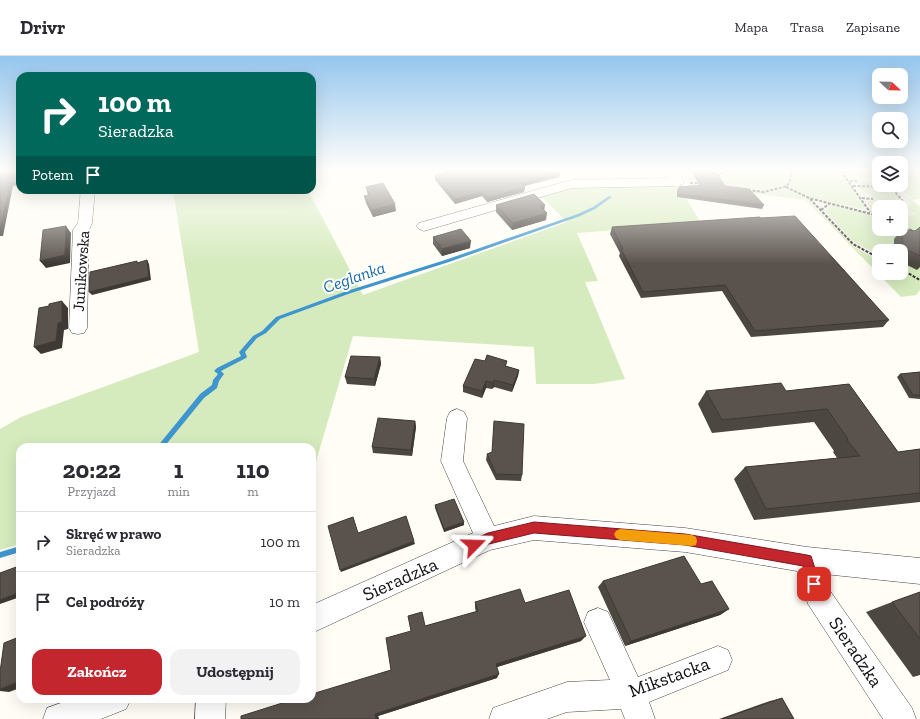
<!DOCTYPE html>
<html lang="pl">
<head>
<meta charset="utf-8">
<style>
	:root { --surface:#fff; --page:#f2f2f3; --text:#2b2b33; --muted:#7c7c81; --line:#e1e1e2; --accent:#c4262e }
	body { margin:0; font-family:"Zilla Slab",serif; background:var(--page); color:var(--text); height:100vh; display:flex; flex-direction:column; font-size:15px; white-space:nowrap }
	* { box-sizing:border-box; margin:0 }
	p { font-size:13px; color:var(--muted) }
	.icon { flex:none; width:22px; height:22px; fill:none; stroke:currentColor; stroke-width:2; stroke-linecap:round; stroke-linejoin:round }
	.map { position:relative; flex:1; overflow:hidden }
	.sheet { position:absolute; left:16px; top:387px; width:300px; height:260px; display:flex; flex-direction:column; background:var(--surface); border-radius:12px; box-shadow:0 4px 16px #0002 }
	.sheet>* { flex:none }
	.hud { position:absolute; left:16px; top:16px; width:300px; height:122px; border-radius:12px; box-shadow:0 4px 16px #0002; background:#00695c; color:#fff; overflow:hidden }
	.needle { width:26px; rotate:112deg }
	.buttons { position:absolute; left:872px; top:12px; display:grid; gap:8px }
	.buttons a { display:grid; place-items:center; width:36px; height:36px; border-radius:8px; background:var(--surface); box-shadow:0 4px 16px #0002; font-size:20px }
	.pin { position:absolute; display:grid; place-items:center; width:34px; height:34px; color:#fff; margin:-17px; border-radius:8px; box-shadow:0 2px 6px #0006 }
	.me { position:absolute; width:44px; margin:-22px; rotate:68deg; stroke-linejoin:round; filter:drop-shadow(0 0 3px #0008) }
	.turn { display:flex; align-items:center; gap:14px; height:84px; padding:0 16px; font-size:18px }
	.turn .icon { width:52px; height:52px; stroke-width:2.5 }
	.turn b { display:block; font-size:28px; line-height:34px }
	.then { display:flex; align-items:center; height:38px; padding:0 16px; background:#0003; gap:8px; font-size:15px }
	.eta { display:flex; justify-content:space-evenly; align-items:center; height:68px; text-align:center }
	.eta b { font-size:24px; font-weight:700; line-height:28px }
	.cta { display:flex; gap:8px; margin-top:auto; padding:8px 16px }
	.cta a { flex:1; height:46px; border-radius:12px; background:var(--accent); color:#fff; font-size:16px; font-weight:700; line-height:46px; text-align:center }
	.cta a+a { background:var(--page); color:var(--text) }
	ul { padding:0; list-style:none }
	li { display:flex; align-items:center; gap:12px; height:60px; padding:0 16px; border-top:1px solid var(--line) }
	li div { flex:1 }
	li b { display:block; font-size:15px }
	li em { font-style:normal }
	header { display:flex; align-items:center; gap:24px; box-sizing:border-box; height:56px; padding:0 20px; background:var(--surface); border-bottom:1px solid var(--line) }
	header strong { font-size:19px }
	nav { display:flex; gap:22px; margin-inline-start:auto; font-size:14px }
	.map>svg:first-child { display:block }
	.green { fill:#d5ebbd; fill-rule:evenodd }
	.pitch { fill:#e6f2cf }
	.plaza { fill:#f1ede2 }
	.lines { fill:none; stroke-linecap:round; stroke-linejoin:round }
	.stream { fill:#3f96cf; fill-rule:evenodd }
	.street-casing { stroke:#444; stroke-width:1 }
	.path { stroke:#333; stroke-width:2; stroke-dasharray:3 1.5; stroke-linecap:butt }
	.street { fill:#fff; fill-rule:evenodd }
	.wall { fill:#4d4742 }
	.shaded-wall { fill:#3f3936 }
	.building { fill:#5a524d; stroke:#3f3936 }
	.route { fill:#c4262e; stroke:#7f191e }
	.slow { fill:#f59e0b }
	.labels { text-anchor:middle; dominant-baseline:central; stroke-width:4; stroke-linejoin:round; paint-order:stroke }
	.street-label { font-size:16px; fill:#111; stroke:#fff }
	.water-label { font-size:17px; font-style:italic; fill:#1768a6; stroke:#fff }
	.near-street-label { font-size:19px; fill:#111; stroke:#fff }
</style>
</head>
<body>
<header>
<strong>Drivr</strong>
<nav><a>Mapa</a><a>Trasa</a><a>Zapisane</a></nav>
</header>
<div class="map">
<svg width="920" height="663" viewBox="0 0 920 663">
	<rect width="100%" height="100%" fill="#fffdf5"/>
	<!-- green -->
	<path class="green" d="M707,115h172v14h22v-14h11l8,7v21l-8,1 8,6v84l-4,5 -15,2 -95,-97 -94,-12 -22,2 -3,-4 4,-1 -5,-6zM879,151h22v22h-22zM879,195h22v22h-22z
		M673,129l8,5 20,33 -124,10 21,48 -13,1 40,97 -31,5h-58l-2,-37 -181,-11 -41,139v-28h-292v97l-20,6v-121l21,-12 178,-65 -26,-162h135l55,105 204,-73 -25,-25 33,-10z"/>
	<!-- pitch -->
	<path class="pitch" d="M848,115h31v11h-21z"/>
	<!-- plaza -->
	<path class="plaza" d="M723,115h7l-22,12 1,1 57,6 19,-6 3,-13h5l-2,16 1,1 17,9 54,12 2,-2 -14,-21 -12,-15h5l7,9h5l2,2 -4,1 6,2h37l15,13 -5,1 6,7 -5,-1 1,3 -2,1 9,5 -12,5 -3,-1v-10l4,-2 -14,-18 -29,-1 -3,3 2,3 8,1 5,7h-8l5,8 8,5v3l-48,-12 -6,6 28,30 26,14v6l-25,-14 -47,-48 -16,-8 -8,-2 -18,4 -54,-7 -19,1 -6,-8 9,2h9z"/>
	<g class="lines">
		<!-- stream -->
		<path class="stream" d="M609,140l3,1 -17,12 -15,7 -131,46 -98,31 -71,26 -14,14 -9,5 -12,14 2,5 -1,1 -25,13 3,3 -5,7 -2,7 -13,10 -40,49h-7l43,-53 12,-9 1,-5 5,-6 -4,-3 3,-3 24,-12 -2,-4 1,-1 13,-15 9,-5 14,-14 71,-26 98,-31 133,-46 15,-7z
			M20,490v6l-20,6v-6z"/>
		<!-- street casing -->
		<g class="street-casing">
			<path id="street" d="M665,115h13l6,11 -2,3 -5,1 -105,2 -148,43 -5,-2 -3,-3 3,-3 152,-43 97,-2z
				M81,134h14l-3,33 -3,7 -2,98 -3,5 -6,1 -6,-1 -3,-5 4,-98 5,-7z
				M457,353l7,3 3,6 -4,43 31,65 40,-10 151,12 122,19 113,11v26l-96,-10 4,14 84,120 4,11h-33l-75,-115 -11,-33 -112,-19 -151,-12 -44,10 -178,83v-28l161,-72 -32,-72 6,-43 3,-6z
				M598,552l10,4 30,65 80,-31 10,4 4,10 -4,10 -79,32 6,17h-30l-4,-10 -54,3 -20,7h-58l4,-11 74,-26 43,-2 -26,-58 4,-10z
				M72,643h59l-5,10 -25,10h-58l4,-11z
				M196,643h30l-1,20h-30z"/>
		</g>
		<!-- path -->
		<path class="path" d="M841,115l29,41
			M916,115l4,4
			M717,120l10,-5
			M850,125h7
			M690,127h11
			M853,130l38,1 15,18 1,2 -4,2
			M786,131l23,11 70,18
			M748,134l16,2 23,-6 3,-5 1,-10
			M862,142l11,1
			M810,143l43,45 26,14
			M821,154l8,-6
			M901,170l19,8
			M901,213l19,11"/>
		<!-- street -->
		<use href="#street" class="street"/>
	</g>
	<!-- wall -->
	<path class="wall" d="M444,115h115v6l-35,9 1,1 -1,5 -37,10 -5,-6 -27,8 -20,-24v-5l11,-2z
		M691,115h24l10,15 39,19 -2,4 -85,-12v-6l2,-4 21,-1z
		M366,131l30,24 -23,6 -7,-14 -2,-7h4z
		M496,149l48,5 2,10 -34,10 -16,-18z
		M760,162l129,102 -6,7 -132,10 -29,-46 -81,7 -22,-42 1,-3 -10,-19 2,-7z
		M920,171v40l-3,3 -16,-8v-11h-7v-12l8,-10 13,2z
		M433,181l37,11 -28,8 -9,-12z
		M380,301l1,7 -6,22 -28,-2 -2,-7z
		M485,305h22l-1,5 13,4 -1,6 -6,16 -18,-5 -2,2 -6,-1 -4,10 -19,-6v-6z
		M920,316v27l-11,-1 -12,-21 3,-3z
		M849,328l49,68 22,-3v53l-166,18 -20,-41 11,-12 92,-9 -4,-6 1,-1 -20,-29 -102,11 -14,-29 8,-13h80z
		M415,365l1,6 -4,29 -39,-3 -1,-6z
		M487,398l35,21 -1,6 -25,-1 -10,-20z
		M435,449l29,20 -20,7 -9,-24z
		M603,525l98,3 28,25 -9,6 -95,31 -27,-59z
		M920,536v83l-7,2 -47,-65 26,-10z
		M475,546l50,1 56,38 -84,26v11l-119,38 1,3h-138l150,-49 20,-39 14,-5 51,-14 -1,-4z
		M782,642l12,21h-75l51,-18z"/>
	<!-- shaded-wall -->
	<path class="shaded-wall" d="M560,116l-1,5 -39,10v-4z
		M20,124v5l-7,1 -10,50h-3v-7l10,-47z
		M525,131l-1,5 -37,10 1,-4z
		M482,136v4l-27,8v-5z
		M395,148l1,7 -23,6 -1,-7z
		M545,149l-1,7 -4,-6z
		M547,157l-1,7 -34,10 1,-7z
		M66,170l5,7 -1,30 -24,5 -6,-7z
		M471,185l-1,7 -28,8v-7z
		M147,204l2,4 2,16 -59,15 -3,-3z
		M62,245l6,7v21l-4,1 -2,18 -21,6 -7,-7 24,-24z
		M380,301l1,7 -6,22 -1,-7z
		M519,314l-1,6 -6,16 1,-7z
		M494,324v7l-2,2 1,-6z
		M486,325v7l-4,10v-7z
		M415,365l1,6 -4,29 -1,-6z
		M464,466v3l-20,7v-3z
		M414,485l1,3 -74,28 -1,-2z
		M19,510h1v31l-20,7v-4z
		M729,553l-9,6 -95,31 6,-5z
		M586,580l-5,5 -87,27 2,-4z
		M499,618l-2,4 -119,38 1,3h-3l-1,-5z
		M20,625v7l-11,4 -9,-1v-2z"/>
	<!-- building -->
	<path class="building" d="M0,115h20v9l-10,2 -10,47z
		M448,115h111l1,1 -40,11 5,4 -37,11 -6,-6 -27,7 -20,-24 14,-3z
		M695,115h20l10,15 24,3 15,16 -86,-11 1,-7 24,-2z
		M383,127l12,21 -23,6 -8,-14 6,-1 -4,-8z
		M534,138l11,11 -5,1 7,7 -34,10 -17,-18z
		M795,160l94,104 -134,11 -30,-46 -82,7 -22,-43h2l-11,-22 148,-10v1z
		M66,170l-1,29 -25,6 3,-31z
		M920,171v29l-17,-8 -1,-19 13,2z
		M461,173l10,12 -29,8 -9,-12z
		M147,204l2,17 -60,15 1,-20 47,-11v2z
		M62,245v21l-4,1 -2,18 -22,6 5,-39 10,-2v-2z
		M487,299l20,6 -2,5 14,4 -6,15 -19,-5 -1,3 -7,-2 -4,10 -19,-5 12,-27 10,2z
		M351,300l29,1 -6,22 -29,-2z
		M920,316v23h-7l-13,-21z
		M781,327l5,8 63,-7 49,68 22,-3v44l-154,16 -21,-42 115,-11 -13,-16 1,-1 -21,-30 -105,11 -16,-29z
		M378,362l37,3 -4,29 -39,-3z
		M494,365l30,3 -2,51 -26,-1 -9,-20 5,-2z
		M454,443l10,23 -20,7 -9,-24z
		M406,460l8,25 -74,29 -12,-44 25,-9 5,16z
		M684,500l17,28 11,-3 17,28 -98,32 -28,-60z
		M19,510l-3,28 -16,6v-27z
		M520,533l5,14 44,-13 17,46 -90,28 3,10 -124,40 1,5h-135v-3l54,-17h17v-5l79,-24 -5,-32 25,-7 -3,-15 14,-4 3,14 53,-15 -3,-9z
		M920,536v47l-28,-37z
		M19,576h1v49l-20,8v-17l4,-29 15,-6z
		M782,642l12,21h-72z"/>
	<!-- sky -->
	<linearGradient id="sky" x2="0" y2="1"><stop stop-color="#95c6ee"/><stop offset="0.55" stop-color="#fffefa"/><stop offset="1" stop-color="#fffefa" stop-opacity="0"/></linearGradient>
	<rect width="920" height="208" fill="url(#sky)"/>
	<!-- route -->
	<path class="route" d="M534,466l151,12 122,21 4,1 9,28 -2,4 -4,2 -4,-2 -7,-22 -118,-21 -151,-12 -45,11 -15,6 -4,-1 -1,-4 1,-4 18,-8z"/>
	<!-- slow -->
	<path class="slow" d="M620,473l72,6 4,2 1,4 -1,4 -4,1 -72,-6 -4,-2 -2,-4 2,-3z"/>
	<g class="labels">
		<!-- street labels -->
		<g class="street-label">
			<text transform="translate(81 215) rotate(-86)">Junikowska</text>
		</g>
		<!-- water labels -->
		<g class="water-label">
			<text transform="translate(354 221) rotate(-19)">Ceglanka</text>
		</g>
		<!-- near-street labels -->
		<g class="near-street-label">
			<text transform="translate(400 523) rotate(-24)">Sieradzka</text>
			<text transform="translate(856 596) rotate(56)">Sieradzka</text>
			<text transform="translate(669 621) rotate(-20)">Mikstacka</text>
		</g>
	</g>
</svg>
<div class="buttons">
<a><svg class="needle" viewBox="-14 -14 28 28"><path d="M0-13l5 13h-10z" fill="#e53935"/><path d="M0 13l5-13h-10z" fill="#7c7c81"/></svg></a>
<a><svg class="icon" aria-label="search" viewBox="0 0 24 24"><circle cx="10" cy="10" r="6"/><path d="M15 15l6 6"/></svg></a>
<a><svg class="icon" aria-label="layers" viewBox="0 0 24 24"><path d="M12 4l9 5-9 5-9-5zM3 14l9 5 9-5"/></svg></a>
<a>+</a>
<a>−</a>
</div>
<div class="pin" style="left:814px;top:528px;background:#d93025"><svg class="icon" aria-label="arrive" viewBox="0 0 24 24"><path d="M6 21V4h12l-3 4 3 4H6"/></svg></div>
<svg class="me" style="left:474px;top:489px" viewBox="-20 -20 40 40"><path d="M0-17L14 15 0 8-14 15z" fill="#c4262e" stroke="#fff" stroke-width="4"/></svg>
<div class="hud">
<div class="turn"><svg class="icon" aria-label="right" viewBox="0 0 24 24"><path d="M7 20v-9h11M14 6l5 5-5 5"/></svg><div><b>100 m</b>Sieradzka</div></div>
<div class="then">Potem<svg class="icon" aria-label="arrive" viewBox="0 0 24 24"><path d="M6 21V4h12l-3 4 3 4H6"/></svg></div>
</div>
<section class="sheet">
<div class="eta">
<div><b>20:22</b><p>Przyjazd</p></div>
<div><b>1</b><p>min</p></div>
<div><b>110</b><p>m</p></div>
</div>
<ul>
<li><svg class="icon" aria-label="right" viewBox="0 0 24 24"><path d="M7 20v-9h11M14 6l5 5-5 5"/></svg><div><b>Skręć w prawo</b><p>Sieradzka</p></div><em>100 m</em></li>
<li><svg class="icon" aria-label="arrive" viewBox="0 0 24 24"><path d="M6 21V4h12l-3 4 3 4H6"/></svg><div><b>Cel podróży</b></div><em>10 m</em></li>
</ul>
<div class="cta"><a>Zakończ</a><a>Udostępnij</a></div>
</section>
</div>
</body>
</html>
